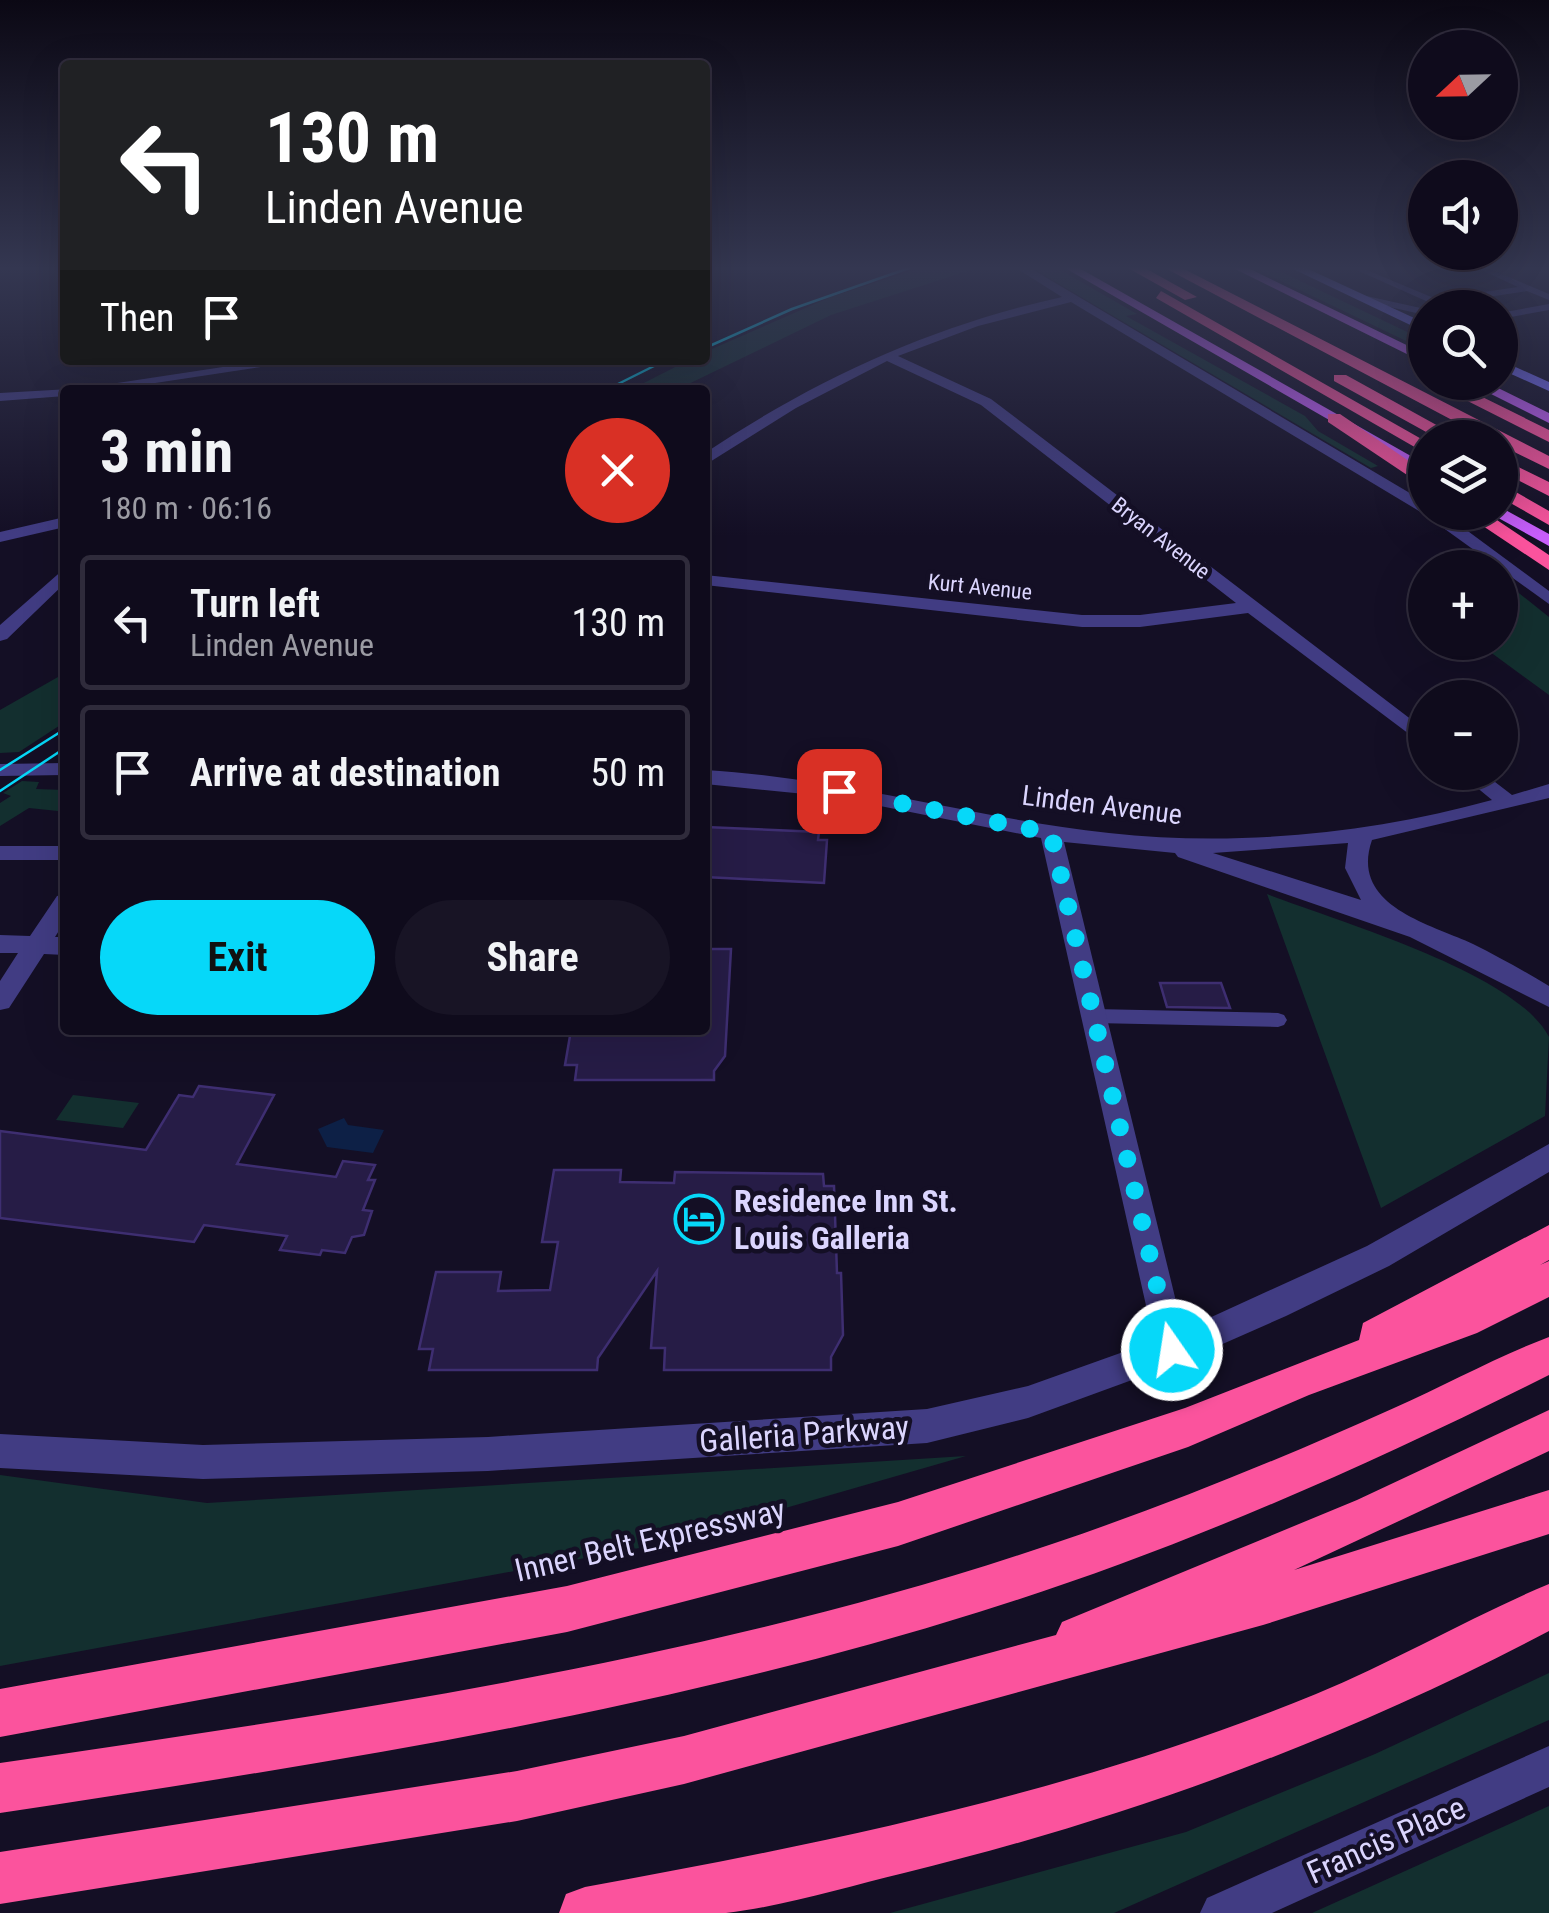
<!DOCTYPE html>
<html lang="en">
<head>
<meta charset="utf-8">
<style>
	:root { --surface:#0f0b1c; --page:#181425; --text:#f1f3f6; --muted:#9b9ba3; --line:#2f2b3b; --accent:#06d8f9 }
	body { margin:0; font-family:"Roboto Condensed",sans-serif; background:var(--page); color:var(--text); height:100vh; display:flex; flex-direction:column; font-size:38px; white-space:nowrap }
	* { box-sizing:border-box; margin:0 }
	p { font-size:32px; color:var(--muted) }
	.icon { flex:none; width:55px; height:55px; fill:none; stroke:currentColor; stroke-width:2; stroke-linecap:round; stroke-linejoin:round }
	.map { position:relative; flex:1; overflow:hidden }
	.panel { position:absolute; left:60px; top:385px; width:650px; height:650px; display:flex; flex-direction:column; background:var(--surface); border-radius:10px; box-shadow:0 10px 40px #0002,0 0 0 2px var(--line) }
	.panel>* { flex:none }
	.guide { position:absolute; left:60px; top:60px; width:650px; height:305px; border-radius:10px; box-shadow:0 10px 40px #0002,0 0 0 2px var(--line); background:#202124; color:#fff; overflow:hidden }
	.needle { width:65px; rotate:248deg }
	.buttons { position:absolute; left:1408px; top:30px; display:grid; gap:20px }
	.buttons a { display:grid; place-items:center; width:110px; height:110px; border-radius:50%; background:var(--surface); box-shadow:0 10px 40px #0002,0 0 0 2px var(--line); font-size:50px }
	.pin { position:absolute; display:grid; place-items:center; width:85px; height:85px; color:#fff; margin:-42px; border-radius:20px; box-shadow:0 5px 15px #0006 }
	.me { position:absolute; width:110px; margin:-55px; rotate:347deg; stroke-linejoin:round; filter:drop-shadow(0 0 8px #0008) }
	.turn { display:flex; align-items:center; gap:35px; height:210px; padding:0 40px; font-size:45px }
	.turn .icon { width:130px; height:130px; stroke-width:2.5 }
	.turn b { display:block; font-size:70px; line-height:85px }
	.then { display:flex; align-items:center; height:95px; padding:0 40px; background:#0003; gap:20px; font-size:38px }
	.round { display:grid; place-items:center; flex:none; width:105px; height:105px; border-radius:52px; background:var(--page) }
	.summary { display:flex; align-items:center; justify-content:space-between; height:170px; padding:0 40px }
	h1 { font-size:60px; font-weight:700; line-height:75px }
	.cta { display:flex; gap:20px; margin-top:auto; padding:20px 40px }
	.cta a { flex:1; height:115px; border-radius:60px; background:var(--accent); color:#111; font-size:40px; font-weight:700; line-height:115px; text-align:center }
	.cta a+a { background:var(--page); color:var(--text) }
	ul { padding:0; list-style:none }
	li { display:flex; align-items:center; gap:30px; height:135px; margin:0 20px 15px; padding:0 20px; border:5px solid var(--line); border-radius:10px }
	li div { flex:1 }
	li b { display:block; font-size:38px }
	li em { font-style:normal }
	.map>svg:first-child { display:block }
	.green { fill:#132f2f }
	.water { fill:#0d2046 }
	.building { fill:#261c46; stroke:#3e2e71; stroke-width:2.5 }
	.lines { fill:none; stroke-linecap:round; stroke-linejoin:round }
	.lane { fill:#413c83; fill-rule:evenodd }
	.street { fill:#413c83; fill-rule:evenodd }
	.secondary { fill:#776efc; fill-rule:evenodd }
	.primary { fill:#c75efb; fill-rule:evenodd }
	.highway { fill:#fb539d; fill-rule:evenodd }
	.tram { stroke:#06d8f9; stroke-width:2.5 }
	.route { stroke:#06d8f9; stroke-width:18; stroke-dasharray:0 32.4 }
	.labels { text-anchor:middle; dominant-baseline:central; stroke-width:9; stroke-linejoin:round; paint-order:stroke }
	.far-street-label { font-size:22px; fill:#dbd5fe; stroke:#140f25 }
	.street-label { font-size:28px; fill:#dbd5fe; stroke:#140f25 }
	.near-poi-label { font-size:32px; font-weight:bold; fill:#dbd5fe; stroke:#140f25; text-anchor:start }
	.near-street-label { font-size:32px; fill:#dbd5fe; stroke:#140f25 }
</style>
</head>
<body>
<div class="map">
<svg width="1549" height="1913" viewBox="0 0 1549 1913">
	<rect width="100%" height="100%" fill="#140f25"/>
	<!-- green -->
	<path class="green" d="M921,268h56l-146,47 -155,75h-46l59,-30h16v-8l126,-55z
		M1032,268h25l80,46 -11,2 179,100 13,15 60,35 -7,2z
		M1254,268h19l149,71 3,11z
		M1500,578l49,39v78l-71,-52 22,-1z
		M65,673v49l-46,30 -19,1v-43z
		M22,781l17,1 -3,7 29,1v13l-7,8 -29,-3 -29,18v-23l11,-7 -8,-3z
		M1267,894c69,27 249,78 282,143l-4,79 -164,92z
		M73,1095l66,8 -16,25 -67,-8z
		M966,1456l-305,88 -661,122v-191l207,28z
		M1549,1673v47l-435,193h-224l296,-81 189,-78z
		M1549,1806v107h-237z"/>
	<!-- water -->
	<path class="water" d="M344,1118l4,7 36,5 -11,23 -46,-6 -9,-18z"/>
	<!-- building -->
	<path class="building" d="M705,827l114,5 -1,8h9l-3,43 -119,-6z
		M705,949h26l-6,107 -11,15v9h-139l2,-15h-12l6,-35h134z
		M1160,983h61l9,25 -63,-1z
		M199,1086l75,9 -37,69 99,13 7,-16 32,4 -7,15h7l-12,30 9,1 -8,24 -12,2 -7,16 -23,-3 -2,5 -40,-5 7,-14 -83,-11 -10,17 -194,-24v-87l146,19 33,-55 14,2z
		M554,1170h67l-1,12 54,1 1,-11 148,2 1,12h10l3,87h4l2,62 -12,22v13h-167l1,-22h-14l6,-77 -59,87 -1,12h-168l4,-21h-14l17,-77h65l-3,19 52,-1 8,-48h-16z"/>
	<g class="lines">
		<!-- lane -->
		<path class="lane" d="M1352,268h10l74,31 82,-12 -41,-19h10l62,26v6l-22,-9 -92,14z
			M1362,295l63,14v6l-66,-15z
			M1549,304v6l-49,9v-6z
			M1094,1009l184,4 6,2 3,5 -3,5 -6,2 -184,-4 -6,-2 -3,-5 3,-5z"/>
		<!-- street -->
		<path class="street" d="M1016,268h14l395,234v10h17l107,79v13l-125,-90 -353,-212 -93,24 -80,30 93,43 434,331v16l-177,-133 -108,14h-58l-377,-42v-10l377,40h58l96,-12 -255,-198 -94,-44 -91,47 -91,57v-12c111,-74 226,-127 357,-156z
			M270,360h37l-198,30h-38z
			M70,389l-5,1v6l-65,5v-8z
			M65,517v10l-65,15v-10z
			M65,568v15l-58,56 -7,2v-16z
			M65,763v12l-65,1v-12z
			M705,770c137,8 268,48 404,63 127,14 260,1 383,-33l-34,-28h24l30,23 37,-11v14l-177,42c-23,66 58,84 101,104 26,13 51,27 76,42v21l-139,-70 -232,-80 -3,-4 -111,-11 119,488 184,-84 182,-102v28l-160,94 -103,50 -102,45 -156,57 -101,25 -439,28 -285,8 -203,-11v-34l203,11 285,-8 439,-28 101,-23 126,-45 -113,-503 -206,-41 -130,-13zM1348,843l-3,25 16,32 -148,-47z
			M0,846h65v14h-65z
			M65,894v27l-10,16h10v18l-21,-1 -35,54 -9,2v-29l18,-28h-18v-18l30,1 27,-40z
			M1549,1746v41l-277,126h-72l7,-15z"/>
		<!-- secondary -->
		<path class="secondary" d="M1291,268h15l119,55v9z
			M1500,360l49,22v9l-49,-22z"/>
		<!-- primary -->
		<path class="primary" d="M1065,268h14l346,196v11z
			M1233,268h15l177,86v9z
			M1467,382h19l63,31v10z
			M1500,507l49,27v12l-56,-31 -2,-3h9z"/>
		<!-- highway -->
		<path class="highway" d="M1128,268h17l52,29 -12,3z
			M1165,268h17l367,188v13l-49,-24v-7h-14z
			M1161,291l264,150v12l-269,-155z
			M1334,375h12l114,63h-23l-103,-57z
			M1452,382l97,48v12l-117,-59z
			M1328,414h12l85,58v15l-97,-65z
			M1500,458l49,24v14l-49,-25z
			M1500,483l49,28v14l-49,-28z
			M1462,512h23l64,43v15z
			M1549,1225v35l-9,5 9,-4v36l-72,36 -168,62 -121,52 -290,99 -331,86 -567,105v-48l567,-103 331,-84 287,-94 174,-68 4,-17z
			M1549,1337v38c-184,92 -373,176 -570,237 -319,100 -650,151 -979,201v-50c355,-52 715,-104 1055,-220 115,-39 228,-85 339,-135 52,-23 102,-51 155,-71z
			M1549,1410v41l-255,119 255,-80v44l-286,91 -579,159 -167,37 -517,83v-52l517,-81 167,-35 372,-101 6,-13 295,-122z
			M1549,1584v47c-205,108 -420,187 -645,242 -58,14 -119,33 -178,40 -54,0 -113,0 -167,0l7,-19 19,-7c248,-45 497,-97 731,-193 80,-33 154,-77 233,-110z"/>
		<!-- tram -->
		<path class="tram" d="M705,348l87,-39 117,-41
			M606,390l60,-30
			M0,770l65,-41
			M0,791l65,-43"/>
	</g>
	<!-- sky -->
	<linearGradient id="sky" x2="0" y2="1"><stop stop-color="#0b0814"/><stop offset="0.5" stop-color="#343751"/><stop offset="1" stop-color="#343751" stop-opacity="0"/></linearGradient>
	<rect width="1549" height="536" fill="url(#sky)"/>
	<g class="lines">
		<!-- route -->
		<path class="route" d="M839,791l212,42 121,517"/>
	</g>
	<!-- icons -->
	<defs>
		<g id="hotel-ring" transform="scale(2.5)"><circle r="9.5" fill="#140f25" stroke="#06d8f9" stroke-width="1.5"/><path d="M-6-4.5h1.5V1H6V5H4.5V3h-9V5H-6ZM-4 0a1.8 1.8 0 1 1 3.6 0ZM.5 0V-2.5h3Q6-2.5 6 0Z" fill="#06d8f9"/></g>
	</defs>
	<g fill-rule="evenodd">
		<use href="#hotel-ring" x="699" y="1219"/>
	</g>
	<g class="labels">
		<!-- far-street labels -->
		<g class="far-street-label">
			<text transform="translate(1161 538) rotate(38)">Bryan Avenue</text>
			<text transform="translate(980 587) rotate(6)">Kurt Avenue</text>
		</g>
		<!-- street labels -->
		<g class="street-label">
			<text transform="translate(1102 805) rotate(7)">Linden Avenue</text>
		</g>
		<!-- near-poi labels -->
		<g class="near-poi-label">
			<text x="734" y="1201">Residence Inn St.<tspan x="734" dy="37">Louis Galleria</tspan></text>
		</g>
		<!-- near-street labels -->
		<g class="near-street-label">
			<text transform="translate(804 1434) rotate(-4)">Galleria Parkway</text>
			<text transform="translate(650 1540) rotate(-13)">Inner Belt Expressway</text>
			<text transform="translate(1386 1840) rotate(-24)">Francis Place</text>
		</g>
	</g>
</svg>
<div class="buttons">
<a><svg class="needle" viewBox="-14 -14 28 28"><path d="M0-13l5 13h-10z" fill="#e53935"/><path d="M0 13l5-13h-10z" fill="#9b9ba3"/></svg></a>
<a><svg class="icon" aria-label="sound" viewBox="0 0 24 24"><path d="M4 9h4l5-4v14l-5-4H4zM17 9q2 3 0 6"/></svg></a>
<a><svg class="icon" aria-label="search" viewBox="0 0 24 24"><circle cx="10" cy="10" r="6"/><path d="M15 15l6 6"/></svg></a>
<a><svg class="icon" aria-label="layers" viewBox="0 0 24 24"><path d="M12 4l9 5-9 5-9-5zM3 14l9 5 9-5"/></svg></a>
<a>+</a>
<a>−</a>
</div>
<div class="pin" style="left:839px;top:791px;background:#d93025"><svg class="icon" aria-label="arrive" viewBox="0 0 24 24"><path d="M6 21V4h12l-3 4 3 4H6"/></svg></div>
<svg class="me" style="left:1172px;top:1350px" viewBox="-20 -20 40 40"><circle r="17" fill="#06d8f9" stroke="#fff" stroke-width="3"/><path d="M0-11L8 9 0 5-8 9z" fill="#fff"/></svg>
<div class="guide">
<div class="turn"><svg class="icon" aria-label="left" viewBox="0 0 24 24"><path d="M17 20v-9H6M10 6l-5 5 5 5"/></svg><div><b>130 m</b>Linden Avenue</div></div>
<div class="then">Then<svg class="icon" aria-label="arrive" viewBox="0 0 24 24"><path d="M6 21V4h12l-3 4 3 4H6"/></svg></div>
</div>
<section class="panel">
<div class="summary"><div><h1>3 min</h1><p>180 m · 06:16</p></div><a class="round" style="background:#d93025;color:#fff"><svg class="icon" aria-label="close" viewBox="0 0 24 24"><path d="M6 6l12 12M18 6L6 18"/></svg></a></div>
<ul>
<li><svg class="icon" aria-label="left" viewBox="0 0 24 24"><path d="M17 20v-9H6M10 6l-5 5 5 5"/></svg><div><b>Turn left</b><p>Linden Avenue</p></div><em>130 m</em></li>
<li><svg class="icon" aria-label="arrive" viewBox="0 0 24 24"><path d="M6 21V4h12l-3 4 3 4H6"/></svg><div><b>Arrive at destination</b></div><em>50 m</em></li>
</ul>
<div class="cta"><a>Exit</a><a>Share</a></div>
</section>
</div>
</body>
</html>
